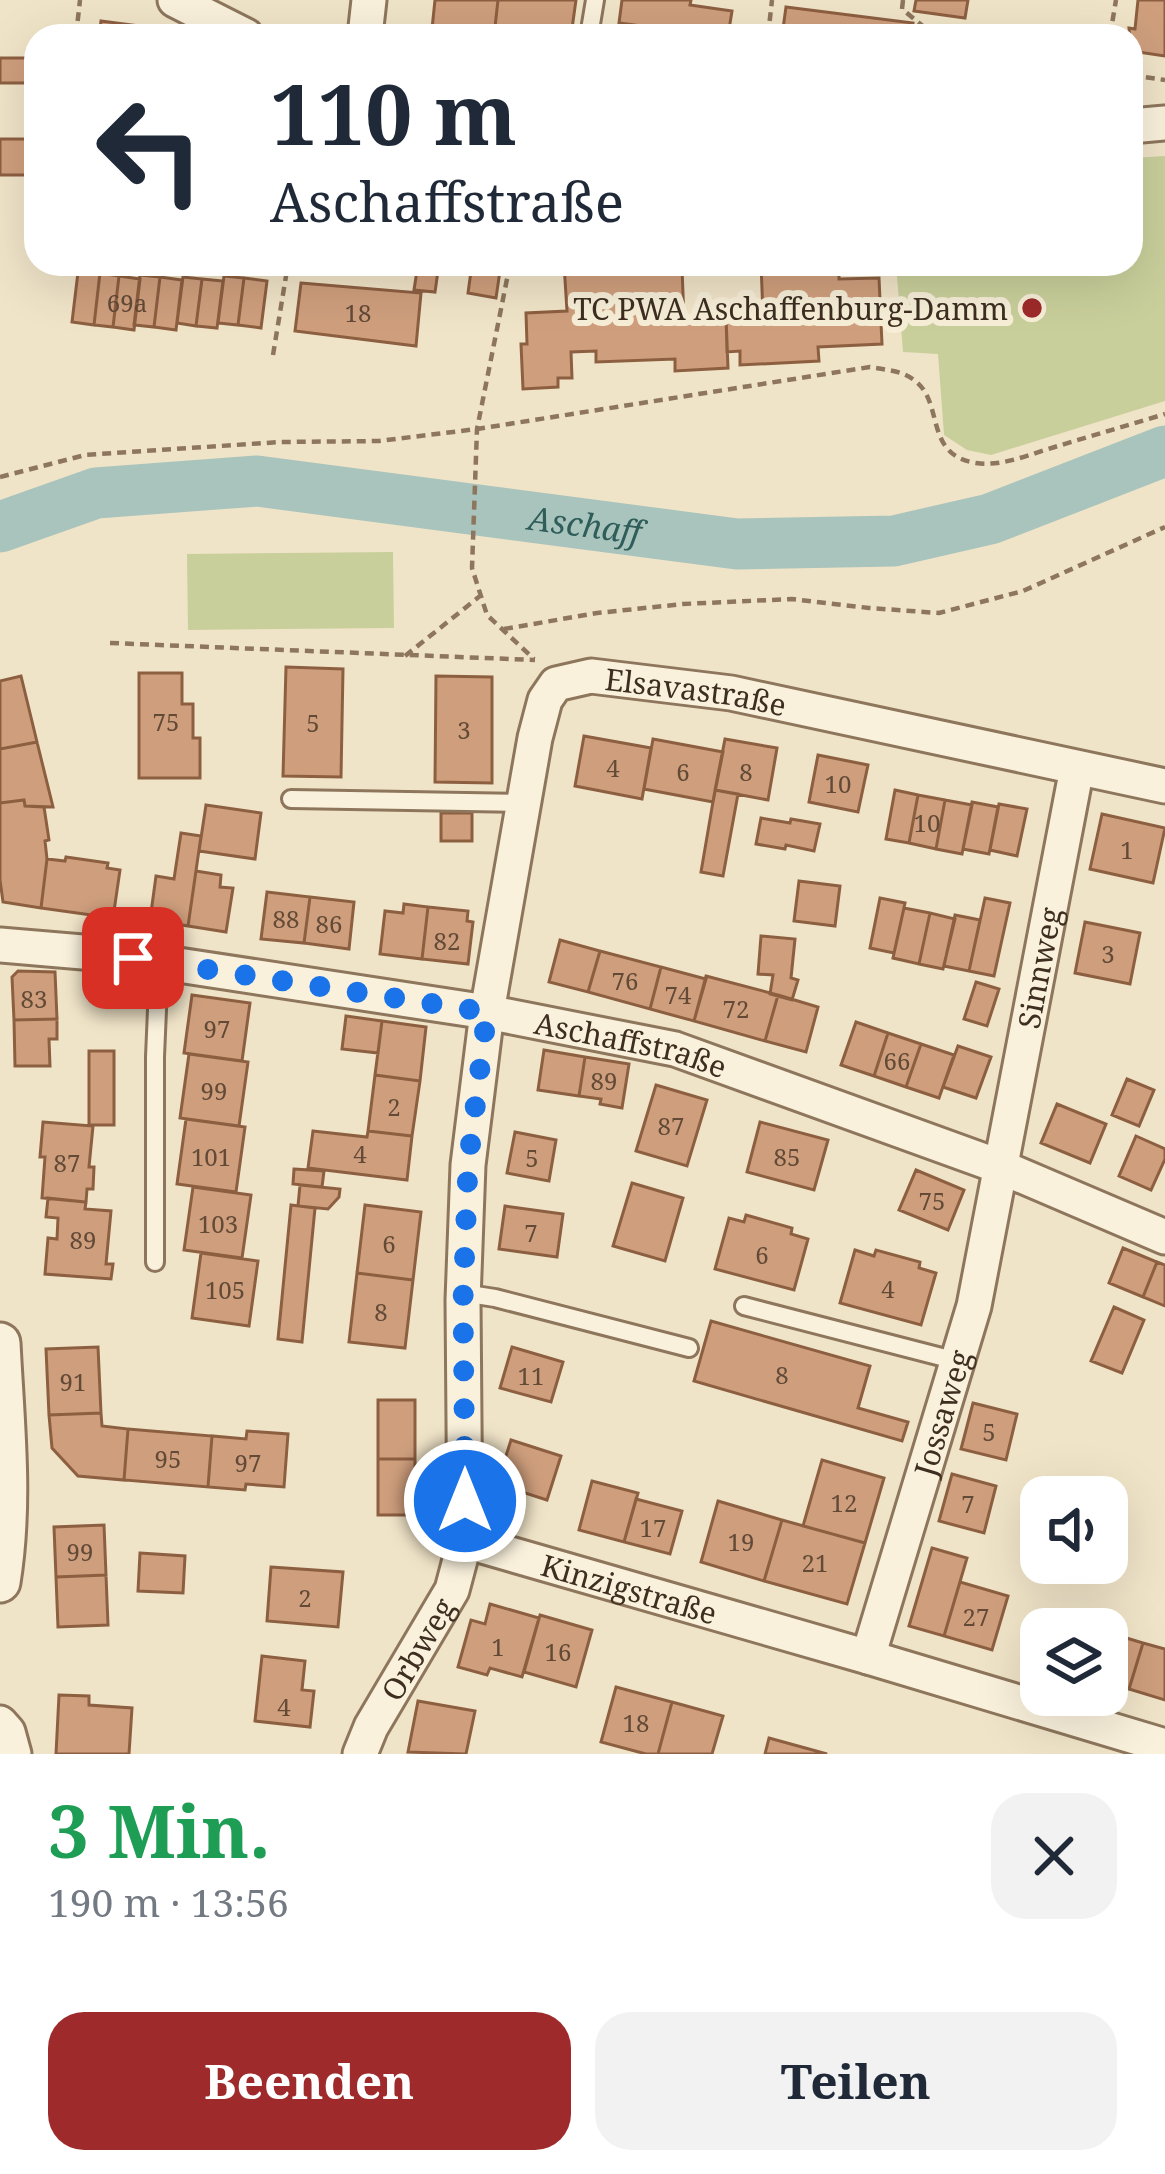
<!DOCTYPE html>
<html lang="de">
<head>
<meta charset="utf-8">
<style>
	:root { --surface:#fff; --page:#f2f2f3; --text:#1f2937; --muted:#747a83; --accent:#9e2a2b }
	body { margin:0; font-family:"Noto Serif",serif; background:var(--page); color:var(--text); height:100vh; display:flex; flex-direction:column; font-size:45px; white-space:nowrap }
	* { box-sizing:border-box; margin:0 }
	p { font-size:39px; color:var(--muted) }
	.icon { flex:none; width:66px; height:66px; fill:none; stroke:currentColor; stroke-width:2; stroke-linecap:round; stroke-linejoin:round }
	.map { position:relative; height:1754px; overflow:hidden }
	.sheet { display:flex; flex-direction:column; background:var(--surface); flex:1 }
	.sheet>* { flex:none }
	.hud { position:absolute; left:24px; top:24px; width:1119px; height:252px; border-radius:36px; box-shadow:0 12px 48px #0002; background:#fff; color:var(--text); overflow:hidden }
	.tools { position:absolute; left:1020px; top:1476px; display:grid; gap:24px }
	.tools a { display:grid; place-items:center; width:108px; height:108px; border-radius:24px; background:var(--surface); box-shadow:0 12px 48px #0002; font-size:60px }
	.pin { position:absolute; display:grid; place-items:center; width:102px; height:102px; color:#fff; margin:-51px; border-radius:24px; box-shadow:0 6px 18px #0006 }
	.me { position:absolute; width:132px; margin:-66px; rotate:0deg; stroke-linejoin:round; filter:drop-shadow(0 0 9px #0008) }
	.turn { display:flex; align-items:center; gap:42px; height:252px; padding:0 48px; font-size:54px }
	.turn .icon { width:156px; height:156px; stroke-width:2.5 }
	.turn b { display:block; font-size:84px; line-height:102px }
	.round { display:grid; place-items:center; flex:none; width:126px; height:126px; border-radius:36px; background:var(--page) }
	.head { display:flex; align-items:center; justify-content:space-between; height:204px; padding:0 48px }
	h1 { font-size:72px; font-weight:700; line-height:90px; color:#1e9e55 }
	.button { display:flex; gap:24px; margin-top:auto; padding:24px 48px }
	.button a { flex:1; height:138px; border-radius:36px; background:var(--accent); color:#fff; font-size:48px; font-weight:700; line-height:138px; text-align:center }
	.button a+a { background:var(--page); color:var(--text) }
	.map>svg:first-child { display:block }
	.green { fill:#c9cf9b }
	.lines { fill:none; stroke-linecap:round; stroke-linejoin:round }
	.river { stroke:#a9c4bc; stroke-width:51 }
	.building { fill:#cf9f7d; stroke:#8d5f41; stroke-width:3 }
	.service-casing { stroke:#8d765c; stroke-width:22 }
	.minor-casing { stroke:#8d765c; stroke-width:39 }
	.tertiary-casing { stroke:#8d765c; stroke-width:45 }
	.path { stroke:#8d765c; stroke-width:4.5; stroke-dasharray:9 6; stroke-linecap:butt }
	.service { stroke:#faf1dc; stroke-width:16 }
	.minor { stroke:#faf1dc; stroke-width:33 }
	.tertiary { stroke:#faf1dc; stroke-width:39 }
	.route { stroke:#1a73e8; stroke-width:21; stroke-dasharray:0 37.8 }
	.poi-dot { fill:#9e2a2b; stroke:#f7eed8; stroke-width:4.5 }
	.labels { text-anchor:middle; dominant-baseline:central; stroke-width:12; stroke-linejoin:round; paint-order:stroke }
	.number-label { font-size:24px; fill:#624a37 }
	.poi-label { font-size:30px; fill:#3d2e20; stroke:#f7eed8; text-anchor:end }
	.street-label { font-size:30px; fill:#3d2e20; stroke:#f7eed8 }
	.water-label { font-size:33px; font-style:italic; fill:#2f5d5a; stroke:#f7eed8 }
</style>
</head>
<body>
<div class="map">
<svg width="1165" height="1754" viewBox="0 0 1165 1754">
	<rect width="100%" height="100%" fill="#f0e4c8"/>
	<!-- green -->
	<path class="green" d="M1165,156v245l-174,54 -24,-5 -23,-15 -6,-81 -35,-2 -7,-88h235v-106z
		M393,552l1,76 -206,2 -1,-76z"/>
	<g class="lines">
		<!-- river -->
		<path class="river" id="s1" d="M0,527l96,-34 161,-12 480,63 157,-3 96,-22 175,-68"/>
	</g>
	<!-- building -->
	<path class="building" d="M435,0h63l-4,36h-43l1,-5 -20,-2z
		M498,0h78l-5,36h-77z
		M622,0h69l-1,5 42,6 -4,25h-95l2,-11 -16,-2z
		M916,0h52l-3,18 -51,-7z
		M1138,0h27v56l-34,-5 -2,-23 6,1z
		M786,7l127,16 -2,13h-129z
		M101,21l54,7 -2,8h-54z
		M0,58h36v25h-36z
		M0,139h36v36h-36z
		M79,264h22l-7,61 -22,-3z
		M418,264h21l-4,28 -21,-2z
		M472,264h29l-5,34 -28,-5z
		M564,264h76v5l42,-1 2,51 42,-3 2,52 -53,3v-12l-79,3v-11l-25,1 1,26h-14v9l-35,2 -2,-45h6l-1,-31 41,-2z
		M761,264h78v15l40,-1 3,66 -64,3 1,14 -79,4v-14l-13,1 -1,-36 37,-1z
		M100,273l19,3 -6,51 -19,-2z
		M140,275l20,2 -6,50 -20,-2z
		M119,276l21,3 -6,51 -21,-3z
		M224,276l20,2 -6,47 -20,-2z
		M160,277l22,3 -6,50 -22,-3z
		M183,277l19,2 -6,47 -19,-3z
		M244,278l23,3 -6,47 -23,-3z
		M202,279l21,2 -6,47 -21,-2z
		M301,283l120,10 -5,53 -121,-15z
		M286,667l57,2 -2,108 -58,-1z
		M139,673h43v31h11v34h7v40h-61z
		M21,676l16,66 -37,7v-68z
		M436,676l56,1v106l-57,-1z
		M584,736l67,12 -9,51 -67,-13z
		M653,739l70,13 -10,50 -69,-13z
		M725,739l52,9 -9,52 -53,-10z
		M37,742l16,65 -28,-1 -1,-6 -24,3v-54z
		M818,755l50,10 -10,47 -49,-10z
		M715,790l23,4 -15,82 -22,-4z
		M895,790l23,5 -9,48 -23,-4z
		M918,795l27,5 -9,49 -27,-6z
		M24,800l1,6 19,1 5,33 -4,1 2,18 -6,49 -38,-6 -3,-22v-77z
		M945,800l27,5 -10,49 -26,-5z
		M972,802l26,5 -9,47 -26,-5z
		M999,804l28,5 -10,47 -27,-6z
		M206,805l55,8 -6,46 -56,-8z
		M441,813h31v28h-31z
		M1102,814l63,14 -12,55 -63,-14z
		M761,818l29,5 1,-4 29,5 -6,27 -28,-6 -1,4 -29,-5z
		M181,833l20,3 -13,90 -38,-6 6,-44 18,3z
		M66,857l42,6 -1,5 13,2 -7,48 -72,-10 6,-49 18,2z
		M196,871l25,4 -1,12 13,1 -7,44 -38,-6z
		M799,881l41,5 -5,40 -41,-5z
		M267,892l43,5 -6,46 -43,-4z
		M310,897l44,5 -5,47 -45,-6z
		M880,898l25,5 -11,50 -24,-5z
		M985,898l25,5 -16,73 -25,-5z
		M404,904l24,3 -6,52 -42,-5 5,-43 18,2z
		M428,907l40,4 -1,10 6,1 -5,42 -46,-5z
		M904,908l26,5 -11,51 -26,-6z
		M930,913l25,6 -12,50 -24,-5z
		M955,915l25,5 -11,51 -25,-5z
		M1085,922l55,11 -10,51 -55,-11z
		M761,936l34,3 -4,39 7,2 -6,20 -22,-6 3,-19 -15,-1z
		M560,940l40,11 -12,41 -39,-10z
		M600,951l61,16 -11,42 -62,-17z
		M661,967l45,12 -12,42 -44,-12z
		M18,971l37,1 2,47 -43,1 -2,-43z
		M706,976l72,19 -13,46 -71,-20z
		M976,982l23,7 -12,37 -23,-7z
		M192,995l58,8 -8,58 -58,-8z
		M778,995l40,12 -12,45 -41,-11z
		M346,1016l36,5 -4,32 -36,-4z
		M57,1019v20h-8l1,27h-35l-1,-46z
		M382,1021l44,6 -6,54 -45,-6z
		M856,1022l32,11 -14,43 -33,-11z
		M888,1033l33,11 -15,43 -32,-11z
		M921,1044l33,11 -15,43 -33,-11z
		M958,1046l33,11 -15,41 -33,-11z
		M544,1050l41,7 -6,39 -41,-6z
		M89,1051h25v74h-25z
		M189,1054l59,8 -9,64 -59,-8z
		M585,1057l44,7 -7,44 -22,-4 1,-5 -22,-3z
		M375,1075l45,6 -8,55 -44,-5z
		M1127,1079l27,11 -15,36 -27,-11z
		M656,1085l51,15 -20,66 -51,-15z
		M1057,1104l49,20 -16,39 -49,-20z
		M186,1119l59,8 -9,65 -59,-8z
		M43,1122l50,4 -4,41h5l-1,22h-6l-1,13 -44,-4 3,-41h-5z
		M760,1122l68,18 -14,50 -67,-18z
		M313,1131l54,6 1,-6 44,5 -5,44 -99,-12z
		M515,1132l41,8 -7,41 -42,-8z
		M1136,1136l29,13v10l-14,31 -32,-14z
		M294,1169l30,2 -2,16 -29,-3z
		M916,1170l48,20 -16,40 -49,-20z
		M632,1183l51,15 -18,63 -52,-15z
		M300,1185l40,4 -1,8 -11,12 -30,-3z
		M193,1187l58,8 -9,63 -58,-8z
		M48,1198l38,4 -1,7 26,2 -5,53h7l-2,15 -66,-5 3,-36 9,1 1,-21 -12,-1z
		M291,1205l24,3 -13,134 -24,-3z
		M365,1205l56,7 -8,68 -56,-7z
		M505,1206l58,8 -6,43 -58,-8z
		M746,1215l46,13 -1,6 17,5 -14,51 -79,-21 14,-51 15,4z
		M1123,1248l34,14 -14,35 -34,-14z
		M855,1250l19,6 2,-6 44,12 -1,6 17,5 -15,52 -81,-22z
		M201,1253l57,8 -9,65 -57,-8z
		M1157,1262l8,3v41l-22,-9z
		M357,1273l56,7 -8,68 -56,-6z
		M1114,1307l30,13 -22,53 -31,-12z
		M711,1321l159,45 -12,42 50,14 -6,19 -208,-60z
		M98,1347l3,66 -52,2 -3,-66z
		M512,1347l51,15 -12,40 -51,-14z
		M378,1400h37v59h-37z
		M973,1403l44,11 -11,46 -45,-11z
		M101,1413l1,13 26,3 -4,51 -46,-4 -26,-28 -3,-33z
		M128,1429l84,7 -4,51 -84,-7z
		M247,1431l41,3 -4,53 -38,-3 -1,6 -37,-3 4,-51 34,3z
		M511,1440l50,16 -14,44 -50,-16z
		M378,1459h37v36h14v20h-51z
		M822,1460l62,18 -19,65 -62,-17z
		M952,1474l44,12 -12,47 -45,-12z
		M592,1481l46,12 -14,49 -45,-12z
		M636,1499l46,12 -12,43 -46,-12z
		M718,1501l64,19 -18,61 -63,-19z
		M782,1520l83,23 -18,61 -83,-23z
		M104,1525l2,50 -50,2 -2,-50z
		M932,1548l35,10 -23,78 -35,-10z
		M140,1553l45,3 -2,37 -45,-2z
		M271,1567l72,5 -5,55 -71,-6z
		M106,1575l2,50 -50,2 -2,-50z
		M960,1582l48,14 -16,54 -48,-14z
		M490,1604l49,14 -17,59 -32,-9 -3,7 -29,-8 13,-47 14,4z
		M540,1615l52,15 -16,57 -52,-15z
		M1034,1618l36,11h-29v34l-18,-6z
		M1110,1633l33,10 -14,46 -22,-7v-41z
		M1143,1643l22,6v51l-36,-11z
		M262,1656l43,5 -3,29 12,1 -4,36 -55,-6z
		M616,1687l56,15 -14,52h-12l-45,-12z
		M59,1695l30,1v9l43,3 -3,46h-73z
		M418,1701l57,10 -9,43 -58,-2z
		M672,1702l51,14 -11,38h-54z
		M769,1738l58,16h-62z"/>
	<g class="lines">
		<!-- service casing -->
		<g class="service-casing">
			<path id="service" d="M589,36l6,-36
				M291,799l233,4
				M155,1262v-205l4,-95
				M463,1293l32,5 194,50
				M744,1306l213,55"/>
		</g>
		<!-- minor casing -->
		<g class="minor-casing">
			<g id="minor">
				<path d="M175,0l71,36"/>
				<path d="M365,36l4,-36"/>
				<path d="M1131,126l34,-3"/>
				<path id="s2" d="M0,945l106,9 381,58 188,37 326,118 164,70"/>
				<path id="s3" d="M465,1541l403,116 297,89"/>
				<path id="s4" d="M868,1657l106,-351 103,-538"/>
				<path d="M0,1723l8,9 6,22"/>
				<path id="s5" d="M360,1754l11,-27 81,-137 13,-49 -2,-241 5,-135 19,-153 48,-274 10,-38 11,-16 35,-8 140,17 434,93"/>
			</g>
		</g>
		<!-- tertiary casing -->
		<g class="tertiary-casing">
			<path id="tertiary" d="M0,1343c4,80 13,159 0,239"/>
		</g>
		<!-- path -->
		<path class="path" d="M903,0l-1,9 33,27
			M76,36l4,-36
			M768,36l4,-36
			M1110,36l6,-36
			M1131,75l34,5
			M510,264l-33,165 -5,139 15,47 47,44
			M273,355l15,-91
			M0,477l85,-22 195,-13 99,-1 98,-12 393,-62c15,3 31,3 44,13 31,22 9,75 62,83 27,4 57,-10 82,-17 36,-11 71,-21 107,-32
			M504,629l93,-16 86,-9 109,-5 77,9 70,5 84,-22 142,-64
			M110,643l425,17
			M405,656l75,-60"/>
		<!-- service -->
		<use href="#service" class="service"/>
		<!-- minor -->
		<use href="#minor" class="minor"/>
		<!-- tertiary -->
		<use href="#tertiary" class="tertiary"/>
	</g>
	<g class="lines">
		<!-- route -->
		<path class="route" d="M133,958l354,54 -19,153 -5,135 2,201"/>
	</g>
	<!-- markers -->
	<circle class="poi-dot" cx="1032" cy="308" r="12"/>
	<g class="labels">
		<!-- number labels -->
		<g class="number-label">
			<text x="127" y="302">69a</text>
			<text x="358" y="312">18</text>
			<text x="166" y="721">75</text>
			<text x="313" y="722">5</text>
			<text x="464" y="729">3</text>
			<text x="613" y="767">4</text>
			<text x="683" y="771">6</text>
			<text x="746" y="771">8</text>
			<text x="838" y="783">10</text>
			<text x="927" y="822">10</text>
			<text x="1127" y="849">1</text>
			<text x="286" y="918">88</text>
			<text x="329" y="923">86</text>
			<text x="447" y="940">82</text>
			<text x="1108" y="953">3</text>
			<text x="625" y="980">76</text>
			<text x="678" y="994">74</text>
			<text x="34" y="998">83</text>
			<text x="736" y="1008">72</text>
			<text x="217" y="1028">97</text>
			<text x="897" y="1060">66</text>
			<text x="604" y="1080">89</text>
			<text x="214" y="1090">99</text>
			<text x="394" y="1106">2</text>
			<text x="671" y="1125">87</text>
			<text x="360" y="1153">4</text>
			<text x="211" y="1156">101</text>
			<text x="787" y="1156">85</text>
			<text x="532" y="1157">5</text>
			<text x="67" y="1162">87</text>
			<text x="932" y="1200">75</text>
			<text x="218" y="1223">103</text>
			<text x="531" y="1232">7</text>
			<text x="83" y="1239">89</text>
			<text x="389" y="1243">6</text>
			<text x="762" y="1254">6</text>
			<text x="888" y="1288">4</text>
			<text x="225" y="1289">105</text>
			<text x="381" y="1311">8</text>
			<text x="782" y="1374">8</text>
			<text x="531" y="1375">11</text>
			<text x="73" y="1381">91</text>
			<text x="989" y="1431">5</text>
			<text x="168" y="1458">95</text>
			<text x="248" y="1462">97</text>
			<text x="844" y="1502">12</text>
			<text x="968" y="1503">7</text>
			<text x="653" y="1527">17</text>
			<text x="741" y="1541">19</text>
			<text x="80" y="1551">99</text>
			<text x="815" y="1562">21</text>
			<text x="305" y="1597">2</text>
			<text x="976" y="1616">27</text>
			<text x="498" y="1646">1</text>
			<text x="558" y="1651">16</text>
			<text x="284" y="1706">4</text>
			<text x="636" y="1722">18</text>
		</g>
		<!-- poi labels -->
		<g class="poi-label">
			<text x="1008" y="308">TC PWA Aschaffenburg-Damm</text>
		</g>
		<!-- street labels -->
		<g class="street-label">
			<text stroke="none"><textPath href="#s5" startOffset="1248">Elsavastraße</textPath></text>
			<text stroke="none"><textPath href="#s4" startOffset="711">Sinnweg</textPath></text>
			<text stroke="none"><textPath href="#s2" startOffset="639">Aschaffstraße</textPath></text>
			<text stroke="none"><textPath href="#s4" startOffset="255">Jossaweg</textPath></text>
			<text stroke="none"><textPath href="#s3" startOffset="171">Kinzigstraße</textPath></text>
			<text stroke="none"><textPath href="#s5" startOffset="120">Orbweg</textPath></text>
		</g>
		<!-- water labels -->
		<g class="water-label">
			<text stroke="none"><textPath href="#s1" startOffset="594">Aschaff</textPath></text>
		</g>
	</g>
</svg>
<div class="tools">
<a><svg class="icon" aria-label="sound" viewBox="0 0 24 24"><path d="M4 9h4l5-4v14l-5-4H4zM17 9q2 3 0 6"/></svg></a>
<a><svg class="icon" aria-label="layers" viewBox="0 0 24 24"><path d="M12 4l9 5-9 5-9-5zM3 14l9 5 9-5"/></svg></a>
</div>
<div class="pin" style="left:133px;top:958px;background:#d93025"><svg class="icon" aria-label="arrive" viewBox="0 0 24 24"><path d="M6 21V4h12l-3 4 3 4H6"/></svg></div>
<svg class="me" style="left:465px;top:1501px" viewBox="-20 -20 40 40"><circle r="17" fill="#1a73e8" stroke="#fff" stroke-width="3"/><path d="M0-11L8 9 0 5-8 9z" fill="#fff"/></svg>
<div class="hud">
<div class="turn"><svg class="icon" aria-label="left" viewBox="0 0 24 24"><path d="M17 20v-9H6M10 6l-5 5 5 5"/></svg><div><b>110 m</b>Aschaffstraße</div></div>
</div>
</div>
<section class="sheet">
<div class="head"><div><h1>3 Min.</h1><p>190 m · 13:56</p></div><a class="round"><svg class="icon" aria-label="close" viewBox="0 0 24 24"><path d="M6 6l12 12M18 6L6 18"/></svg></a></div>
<div class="button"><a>Beenden</a><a>Teilen</a></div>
</section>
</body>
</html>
